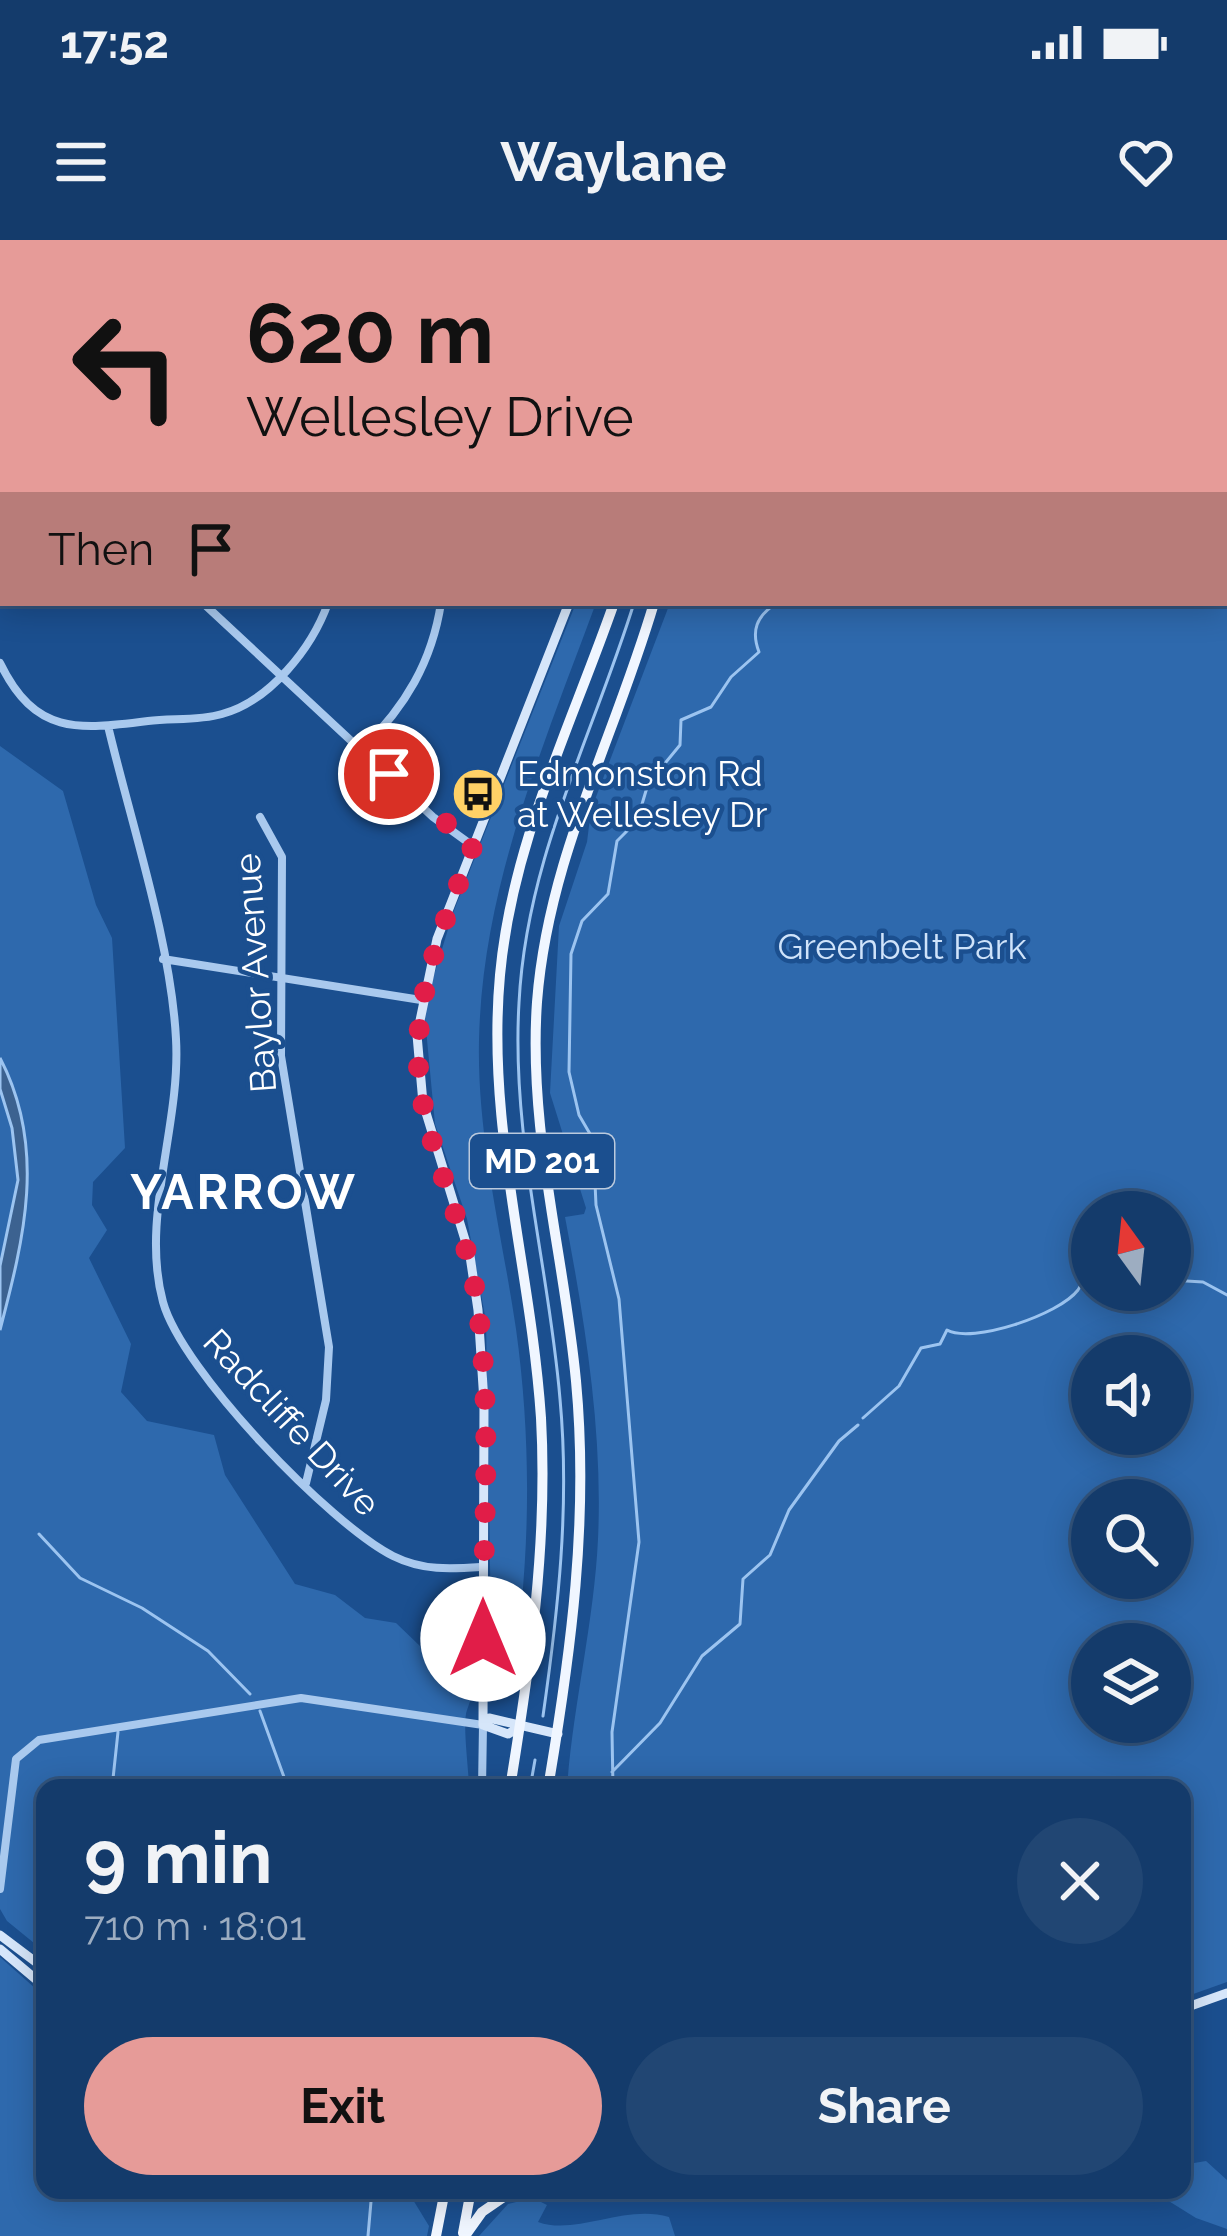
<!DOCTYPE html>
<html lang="en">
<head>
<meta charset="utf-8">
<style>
	:root { --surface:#143b6b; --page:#214673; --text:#f1f3f6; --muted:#9dadc1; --line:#33557e; --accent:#e69b98 }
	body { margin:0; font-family:Raleway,sans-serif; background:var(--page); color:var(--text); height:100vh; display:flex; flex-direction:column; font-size:45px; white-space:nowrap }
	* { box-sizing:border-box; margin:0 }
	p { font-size:39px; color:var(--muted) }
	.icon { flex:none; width:66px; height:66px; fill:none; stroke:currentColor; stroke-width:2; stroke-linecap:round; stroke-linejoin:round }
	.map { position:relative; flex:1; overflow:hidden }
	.sheet { position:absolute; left:36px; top:1539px; width:1155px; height:420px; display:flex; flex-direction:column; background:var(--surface); border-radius:24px; box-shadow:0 6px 30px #0003,0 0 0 3px var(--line) }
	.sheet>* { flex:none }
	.banner { position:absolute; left:0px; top:0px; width:1227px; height:366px; box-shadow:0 6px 30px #0003,0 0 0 3px var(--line); background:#e69b98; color:#111; overflow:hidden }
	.needle { width:78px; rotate:345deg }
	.controls { position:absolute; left:1071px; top:951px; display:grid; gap:24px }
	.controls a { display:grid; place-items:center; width:120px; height:120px; border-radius:50%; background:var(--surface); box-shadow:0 6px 30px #0003,0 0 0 3px var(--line); font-size:60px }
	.pin { position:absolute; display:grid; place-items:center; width:102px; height:102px; color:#fff; margin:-51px; border:6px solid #fff; border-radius:50%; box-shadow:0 3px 12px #0007 }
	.me { position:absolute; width:132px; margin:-66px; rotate:0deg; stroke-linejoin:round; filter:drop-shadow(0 0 9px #0008) }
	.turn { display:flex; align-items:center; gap:42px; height:252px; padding:0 48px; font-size:54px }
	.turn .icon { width:156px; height:156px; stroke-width:2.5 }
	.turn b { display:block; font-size:84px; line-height:102px }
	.then { display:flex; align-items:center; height:114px; padding:0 48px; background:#0003; gap:24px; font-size:45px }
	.round { display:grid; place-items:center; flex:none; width:126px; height:126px; border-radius:63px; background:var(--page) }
	.head { display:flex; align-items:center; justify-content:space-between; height:204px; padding:0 48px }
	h1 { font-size:72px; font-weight:700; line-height:90px }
	.action { display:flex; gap:24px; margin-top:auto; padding:24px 48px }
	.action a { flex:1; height:138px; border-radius:72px; background:var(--accent); color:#111; font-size:48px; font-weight:700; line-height:138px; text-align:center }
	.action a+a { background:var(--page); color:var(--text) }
	.status { display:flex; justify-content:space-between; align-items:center; height:84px; padding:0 60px; background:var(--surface); direction:ltr }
	.status svg { height:33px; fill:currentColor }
	header { display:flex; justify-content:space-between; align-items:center; height:156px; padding:0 48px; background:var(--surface); font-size:54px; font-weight:700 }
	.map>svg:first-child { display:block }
	.green { fill:#2e69ad; fill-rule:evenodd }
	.water { fill:#3c6290; stroke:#9cc4f0; stroke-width:3 }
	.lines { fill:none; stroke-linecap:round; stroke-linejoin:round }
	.stream { stroke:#9cc4f0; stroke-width:3 }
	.street { stroke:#a9c9ee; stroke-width:8 }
	.secondary { stroke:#d6e6fa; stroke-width:9 }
	.primary { stroke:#f0f6ff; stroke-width:10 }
	.route { stroke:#e11d48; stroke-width:21; stroke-dasharray:0 37.8 }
	.labels { text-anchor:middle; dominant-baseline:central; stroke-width:9; stroke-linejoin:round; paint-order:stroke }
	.shield { fill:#1b4f8f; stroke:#bbcadd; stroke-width:3 }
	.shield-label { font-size:33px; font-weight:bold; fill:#fff }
	.poi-label { font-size:36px; fill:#fff; stroke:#1b4f8f; text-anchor:start }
	.park-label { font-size:36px; fill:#cfe3fa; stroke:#1b4f8f }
	.street-label { font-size:36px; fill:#fff; stroke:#1b4f8f }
	.district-label { font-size:48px; font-weight:bold; letter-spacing:3px; fill:#fff; stroke:#1b4f8f }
</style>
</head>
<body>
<div class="status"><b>17:52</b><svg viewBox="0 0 49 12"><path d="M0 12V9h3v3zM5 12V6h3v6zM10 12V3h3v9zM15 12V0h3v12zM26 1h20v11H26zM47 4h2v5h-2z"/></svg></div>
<header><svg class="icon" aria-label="menu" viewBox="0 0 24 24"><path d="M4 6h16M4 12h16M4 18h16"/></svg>Waylane<svg class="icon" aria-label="heart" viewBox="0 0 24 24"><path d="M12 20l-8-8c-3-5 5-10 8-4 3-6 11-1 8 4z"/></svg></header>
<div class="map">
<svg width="1227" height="1996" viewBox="0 0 1227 1996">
	<rect width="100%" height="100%" fill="#1b4f8f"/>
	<!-- green -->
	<path class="green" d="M712,0h515v1742l-45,16v-210h-615c6,-83 27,-165 31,-249 5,-107 -13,-217 -33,-322l19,-3 2,-6 -36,-115 9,-167 28,-84 4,-32 79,-207h554v-360zM1092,972h78v78h-78zM1092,1116h78v78h-78zM1092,1260h78v78h-78zM1092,1404h78v78h-78z
		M576,363h20c-52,141 -114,284 -117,438 -2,97 23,193 37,288 17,122 14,243 -6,363l-9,6 -9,-11 -6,-366 -19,-102 -32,-95 -11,-116 29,-95z
		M0,506l63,45 33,114 16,33 13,210 -32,34 -1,23 15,25 -18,28 42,86 -10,48 26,29 67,14 11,40 70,109 40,11 30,23 31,5 25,24 25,-17 22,-3c17,18 7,63 -1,83 -5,13 2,61 2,78h-424v164l-38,-31 -7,-12z
		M0,1717l45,40v193h362l22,36 -2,10h-427z
		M1206,1921l21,19v49l-31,-11 -45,-28h31v-25z
		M533,1958l14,7 -9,17c38,14 86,-18 131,-5l6,19h-196l29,-32z"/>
	<!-- water -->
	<path class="water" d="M0,818c47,90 24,180 0,272v-64l18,-86 -6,-52 -12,-39z"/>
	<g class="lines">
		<!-- stream -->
		<path class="stream" d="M679,3v-3
			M1224,141l3,-3
			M1170,1040l33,2 24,13
			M863,1178l36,-32 22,-38 19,-4 7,-14c25,14 112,-15 131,-40 6,-9 6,-16 14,-24
			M39,1294l41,44 62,30 66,43 42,43
			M260,1471l28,77
			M543,1476c15,-105 27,-210 17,-317 -11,-133 -49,-261 -41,-396 7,-144 73,-265 115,-400
			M612,1532l48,-49 42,-67 38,-32 3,-45 27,-24 19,-45 50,-69 19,-16
			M112,1548l6,-56
			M530,1548l5,-28
			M613,1548l-1,-56 27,-190 -20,-243 -23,-94 -3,-66 -14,-24 -10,-43 2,-118 11,-33 26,-27 9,-53 20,-20 11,-37 32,-39 1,-25 30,-13 20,-30 28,-25c-8,-21 -3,-36 18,-49
			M368,1996l4,-46"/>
		<!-- street -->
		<path class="street" d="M0,43l3,-1
			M0,175l3,2
			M203,363l230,214 40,29
			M0,423c35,72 77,67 148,58 24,-3 50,0 74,-7 48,-13 90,-66 106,-111
			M108,486c23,97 63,216 68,313 5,86 -36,179 -13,263 19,69 167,222 230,254 30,15 58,13 89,11
			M363,508c42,-41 69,-86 78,-145
			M260,577l22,40 -1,199 48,291 -3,53 -20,83
			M163,719l258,41
			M0,1649l16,-130 23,-19 262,-42 182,27 -1,63
			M1182,1876l3,-1"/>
		<!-- secondary -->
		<path class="secondary" d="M593,0v3
			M483,1485l1,-323 -6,-92 -8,-54 -47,-153 -6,-68 20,-96 132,-336
			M483,1485l6,-7 69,16
			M483,1485l25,9 12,-7
			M0,1695l45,34
			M0,1709l45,38
			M1182,1769l45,-16"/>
		<!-- primary -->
		<path class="primary" d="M658,3v-3
			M698,3v-3
			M510,1548c20,-123 38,-245 31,-370 -10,-150 -55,-292 -41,-443 12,-132 71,-249 114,-372
			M548,1548c23,-136 41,-269 28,-407 -12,-127 -48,-250 -39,-379 11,-143 77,-263 117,-399
			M463,1993l8,-43
			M436,1996l9,-46
			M465,1996l17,-24 32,-22"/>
	</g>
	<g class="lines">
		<!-- route -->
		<path class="route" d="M389,534l84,72c-32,85 -68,165 -50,258 14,69 46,132 55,204 14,109 5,221 5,331"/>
	</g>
	<!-- icons -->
	<defs>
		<g id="bus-disc" transform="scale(2.7)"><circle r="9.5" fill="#ffd166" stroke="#1b4f8f"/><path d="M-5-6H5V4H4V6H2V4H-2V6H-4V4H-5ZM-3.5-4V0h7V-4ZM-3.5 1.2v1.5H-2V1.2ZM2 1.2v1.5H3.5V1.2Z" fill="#111"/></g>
	</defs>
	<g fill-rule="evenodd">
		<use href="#bus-disc" x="478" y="554"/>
	</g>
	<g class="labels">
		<!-- shield labels -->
		<rect class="shield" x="470" y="894" width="144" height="54" rx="9"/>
		<g class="shield-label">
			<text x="542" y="921">MD 201</text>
		</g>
		<!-- poi labels -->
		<g class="poi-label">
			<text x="517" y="533">Edmonston Rd<tspan x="517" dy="41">at Wellesley Dr</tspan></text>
		</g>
		<!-- park labels -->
		<g class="park-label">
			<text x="902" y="706">Greenbelt Park</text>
		</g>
		<!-- street labels -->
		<g class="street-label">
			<text transform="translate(255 733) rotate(-94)">Baylor Avenue</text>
			<text transform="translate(292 1182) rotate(47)">Radcliffe Drive</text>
		</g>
		<!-- district labels -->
		<g class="district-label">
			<text x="244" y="952">YARROW</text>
		</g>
	</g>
</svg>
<div class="controls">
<a><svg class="needle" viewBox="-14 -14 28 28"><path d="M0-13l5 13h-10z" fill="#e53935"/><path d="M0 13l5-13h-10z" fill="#9dadc1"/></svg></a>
<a><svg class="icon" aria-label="sound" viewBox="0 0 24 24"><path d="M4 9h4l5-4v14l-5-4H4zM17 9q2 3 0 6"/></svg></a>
<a><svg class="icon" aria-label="search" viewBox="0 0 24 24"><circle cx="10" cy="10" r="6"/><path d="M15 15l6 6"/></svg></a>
<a><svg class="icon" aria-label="layers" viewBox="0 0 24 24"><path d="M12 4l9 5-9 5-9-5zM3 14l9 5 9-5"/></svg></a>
</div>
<div class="pin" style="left:389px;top:534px;background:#d93025"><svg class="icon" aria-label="arrive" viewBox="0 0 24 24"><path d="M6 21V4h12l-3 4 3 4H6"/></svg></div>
<svg class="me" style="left:483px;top:1399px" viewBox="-20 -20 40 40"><circle r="19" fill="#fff"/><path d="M0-13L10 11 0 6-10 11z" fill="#e11d48"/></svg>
<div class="banner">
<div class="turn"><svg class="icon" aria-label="left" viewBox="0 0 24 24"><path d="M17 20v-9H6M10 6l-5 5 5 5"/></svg><div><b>620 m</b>Wellesley Drive</div></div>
<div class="then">Then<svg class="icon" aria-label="arrive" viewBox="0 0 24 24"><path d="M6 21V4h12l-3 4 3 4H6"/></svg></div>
</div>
<section class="sheet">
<div class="head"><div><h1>9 min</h1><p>710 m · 18:01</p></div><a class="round"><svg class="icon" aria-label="close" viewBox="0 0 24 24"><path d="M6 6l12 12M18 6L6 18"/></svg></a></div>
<div class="action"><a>Exit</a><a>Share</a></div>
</section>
</div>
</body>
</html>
